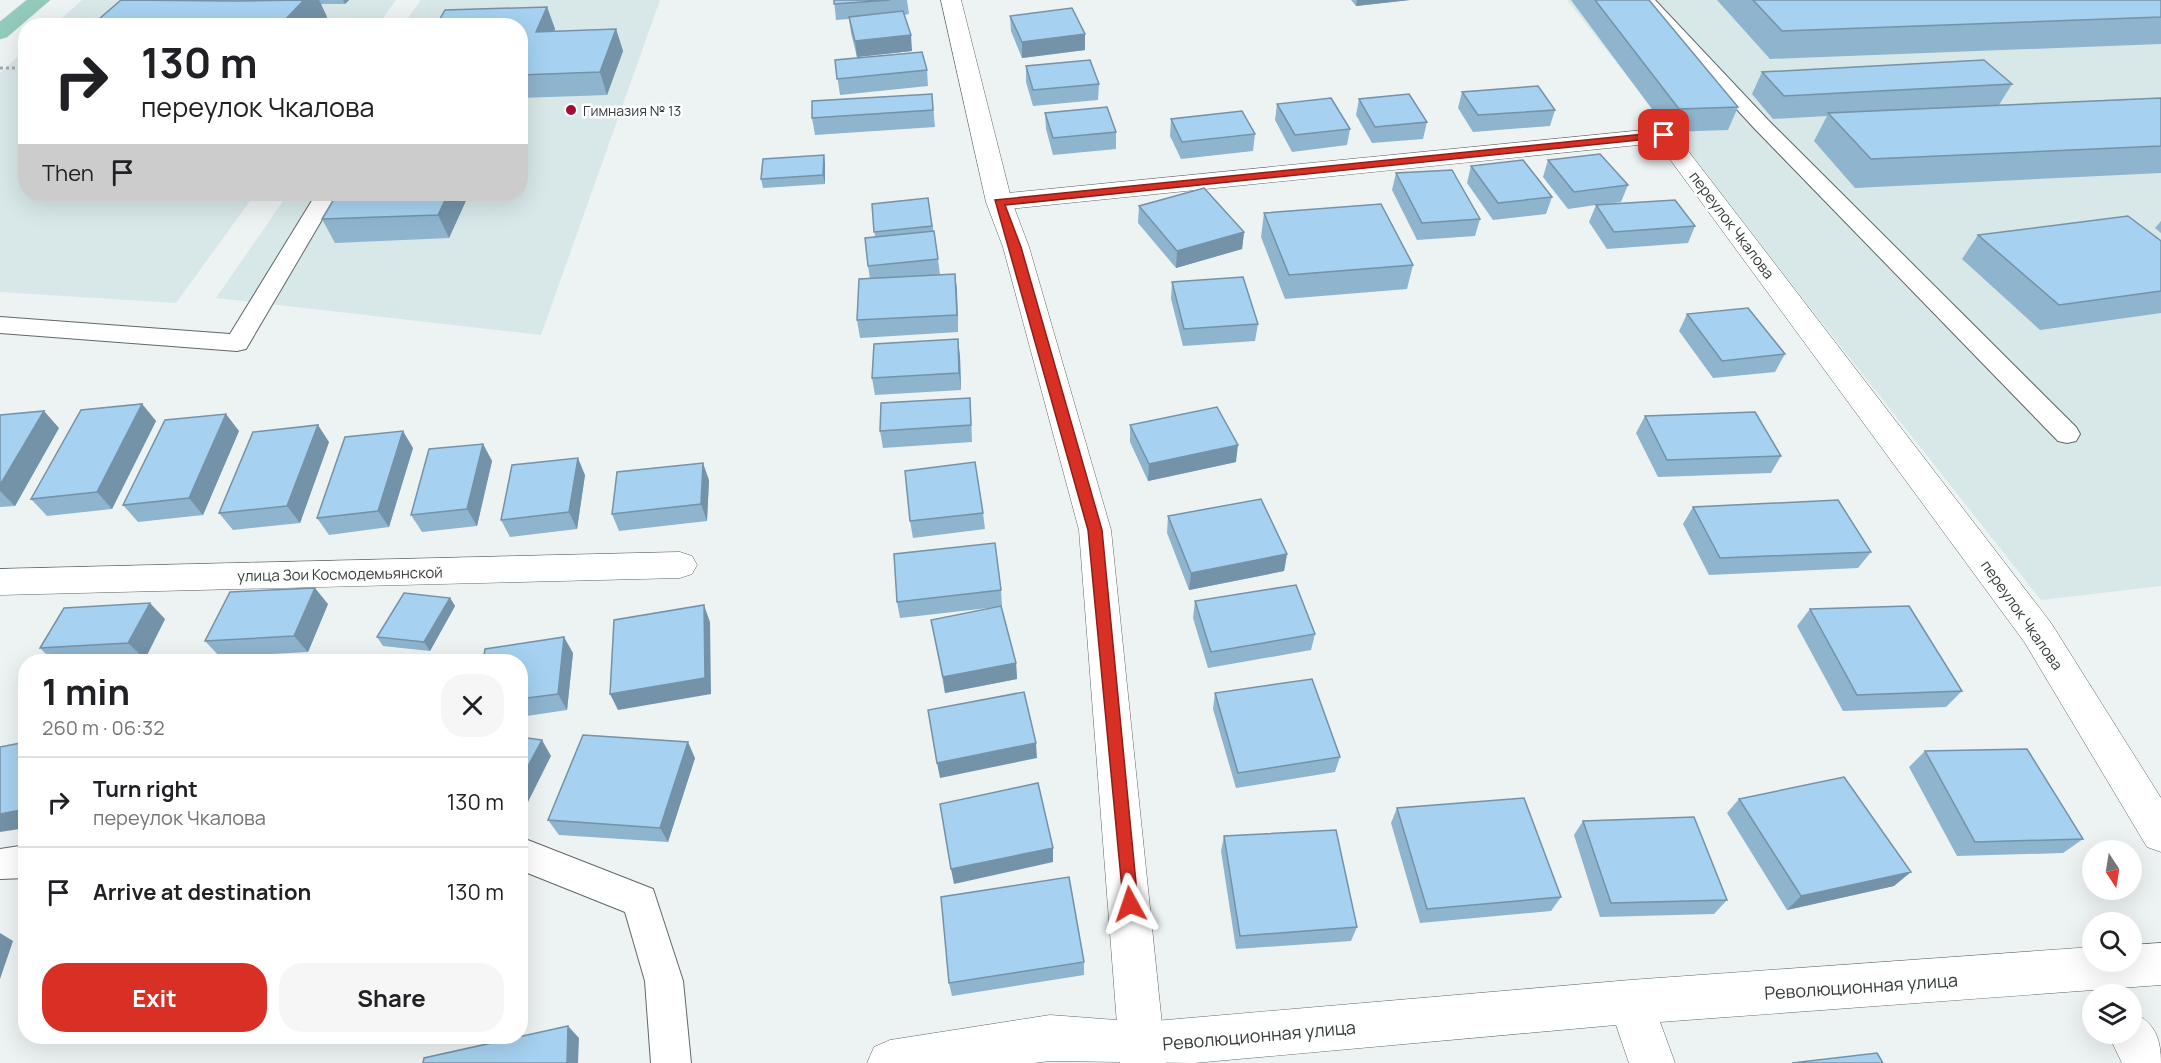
<!DOCTYPE html>
<html lang="en">
<head>
<meta charset="utf-8">
<style>
	:root { --surface:#fff; --page:#f6f6f6; --text:#202124; --muted:#757577; --line:#e0e0e0; --accent:#d93025 }
	body { margin:0; font-family:Manrope,sans-serif; background:var(--page); color:var(--text); height:100vh; display:flex; flex-direction:column; font-size:22px; white-space:nowrap }
	* { box-sizing:border-box; margin:0 }
	p { font-size:20px; color:var(--muted) }
	.icon { flex:none; width:33px; height:33px; fill:none; stroke:currentColor; stroke-width:2; stroke-linecap:round; stroke-linejoin:round }
	.map { position:relative; flex:1; overflow:hidden }
	.drawer { position:absolute; left:18px; top:654px; width:510px; height:390px; display:flex; flex-direction:column; background:var(--surface); border-radius:24px; box-shadow:0 6px 24px #0002 }
	.drawer>* { flex:none }
	.banner { position:absolute; left:18px; top:18px; width:510px; height:183px; border-radius:24px; box-shadow:0 6px 24px #0002; background:#fff; color:var(--text); overflow:hidden }
	.needle { width:39px; rotate:168deg }
	.controls { position:absolute; left:2082px; top:840px; display:grid; gap:12px }
	.controls a { display:grid; place-items:center; width:60px; height:60px; border-radius:50%; background:var(--surface); box-shadow:0 6px 24px #0002; font-size:30px }
	.pin { position:absolute; display:grid; place-items:center; width:51px; height:51px; color:#fff; margin:-26px; border-radius:12px; box-shadow:0 3px 9px #0006 }
	.me { position:absolute; width:66px; margin:-33px; rotate:355deg; stroke-linejoin:round; filter:drop-shadow(0 0 4px #0008) }
	.turn { display:flex; align-items:center; gap:21px; height:126px; padding:0 24px; font-size:27px }
	.turn .icon { width:78px; height:78px; stroke-width:2.5 }
	.turn b { display:block; font-size:42px; line-height:51px }
	.then { display:flex; align-items:center; height:57px; padding:0 24px; background:#0003; gap:12px; font-size:22px }
	.round { display:grid; place-items:center; flex:none; width:63px; height:63px; border-radius:24px; background:var(--page) }
	.summary { display:flex; align-items:center; justify-content:space-between; height:102px; padding:0 24px }
	h1 { font-size:36px; font-weight:700; line-height:45px }
	.primary-button { display:flex; gap:12px; margin-top:auto; padding:12px 24px }
	.primary-button a { flex:1; height:69px; border-radius:24px; background:var(--accent); color:#fff; font-size:24px; font-weight:700; line-height:69px; text-align:center }
	.primary-button a+a { background:var(--page); color:var(--text) }
	ul { padding:0; list-style:none }
	li { display:flex; align-items:center; gap:18px; height:90px; padding:0 24px; border-top:2px solid var(--line) }
	li div { flex:1 }
	li b { display:block; font-size:22px }
	li em { font-style:normal }
	.map>svg:first-child { display:block }
	.built { fill:#d8e7e8 }
	.lines { fill:none; stroke-linecap:round; stroke-linejoin:round }
	.service-casing { stroke:#626767; stroke-width:2 }
	.minor-casing { stroke:#626767; stroke-width:1 }
	.tertiary-casing { stroke:#626767; stroke-width:1 }
	.primary-casing { stroke:#ccc; stroke-width:1 }
	.path { stroke:#a5a9a9; stroke-width:3; stroke-dasharray:3 3; stroke-linecap:butt }
	.service { fill:#fff; fill-rule:evenodd }
	.minor { fill:#fff; fill-rule:evenodd }
	.tertiary { fill:#fff; fill-rule:evenodd }
	.primary { fill:#92cabb; fill-rule:evenodd }
	.wall { fill:#8fb4ce }
	.shaded-wall { fill:#7492a8 }
	.building { fill:#a6d1f0; stroke:#7492a8; stroke-width:1.5 }
	.route { fill:#d93025; stroke:#8d1f18; stroke-width:1.5 }
	.poi-dot { fill:#a50a37; stroke:#feffff; stroke-width:2 }
	.labels { text-anchor:middle; dominant-baseline:central; stroke-width:5; stroke-linejoin:round; paint-order:stroke }
	.far-poi-label { font-size:14px; fill:#3a3c3c; stroke:#feffff; text-anchor:start }
	.street-label { font-size:15px; fill:#3a3c3c; stroke:#feffff }
	.near-street-label { font-size:18px; fill:#3a3c3c; stroke:#feffff }
</style>
</head>
<body>
<div class="map">
<svg width="2161" height="1063" viewBox="0 0 2161 1063">
	<rect width="100%" height="100%" fill="#edf2f3"/>
	<!-- built -->
	<path class="built" d="M82,0h314l-18,25 -325,1z
		M421,0h239l-119,335 -325,-37 72,-104h232v-168l-117,-1z
		M1567,0h594v586l-120,14z
		M25,50l1,144h229l-79,109 -176,-11v-219z"/>
	<g class="lines">
		<!-- service casing -->
		<g class="service-casing">
			<path id="service" d="M1636,0h19l113,120 308,307 4,7 -4,7 -9,2 -9,-2 -304,-313z
				M316,194h21l-91,155 -9,2 -237,-18v-16l230,17z
				M520,837l133,52 30,92 8,82h-40l-6,-82 -20,-69 -105,-42z
				M26,845v33l-26,1v-30z"/>
		</g>
		<!-- minor casing -->
		<g class="minor-casing">
			<path id="minor" d="M1664,128l8,2 379,493 110,175v54l-14,-5 -122,-204 -367,-500 -659,67 -9,-3 -4,-5 4,-5 9,-3z
				M680,552l12,4 5,9 -5,9 -12,4 -680,17v-26z
				M2161,943v42l-501,37 15,41h-46l-13,-38 -422,38 -144,-2 -16,2h-167l7,-16 16,-7 160,-25 93,7 487,-42 462,-33v15h40v-17z
				M2132,1012c23,10 29,27 29,51h-39l-14,-29h24z"/>
		</g>
		<!-- tertiary casing -->
		<g class="tertiary-casing">
			<path id="tertiary" d="M941,0h20l51,202 17,45 82,283 55,533h-46l-41,-533 -76,-283 -17,-45z"/>
		</g>
		<!-- primary casing -->
		<g class="primary-casing">
			<path id="primary" d="M27,0h23l-43,37 -7,2v-17z"/>
		</g>
		<!-- path -->
		<path class="path" d="M0,68h26"/>
		<!-- service -->
		<use href="#service" class="service"/>
		<!-- minor -->
		<use href="#minor" class="minor"/>
		<!-- tertiary -->
		<use href="#tertiary" class="tertiary"/>
		<!-- primary -->
		<use href="#primary" class="primary"/>
	</g>
	<!-- wall -->
	<path class="wall" d="M207,0h142l-4,4h-24l6,13 -8,9h-228z
		M834,0h73l2,14 -5,1 8,36 -55,6 -6,-24 -2,-14 -13,1z
		M1351,0h59l-54,6z
		M1571,0h78l89,107 -10,23 -59,2z
		M1717,0h444v44l-391,15z
		M547,7l8,22 -1,2 62,-2 7,22 -16,44 -87,3v-72z
		M1010,16l75,18v16l-63,8 -11,-27z
		M835,60l92,10 1,16 -88,9z
		M1026,66l73,18 -1,16 -65,6 -7,-24z
		M1762,72l250,12 -13,21 162,-7v75l-306,15 -41,-47 13,-25 -54,3 -21,-25z
		M1462,92l93,18 -5,16 -77,6 -15,-24z
		M932,94l3,33 -120,8 -3,-17z
		M1359,99l68,23 -4,17 -51,4 -16,-28z
		M1277,104l73,25 -3,16 -55,7 -17,-32z
		M1045,113l71,19v17l-63,6 -7,-26z
		M1171,119l84,15 -2,17 -72,8 -11,-23z
		M1548,160l80,25 -7,17 -21,3 95,21 -7,17 -81,6 -18,-27 7,-17 -28,4 -25,-32z
		M825,163v21l-62,4 -2,-9z
		M1471,166l81,31 -6,17 -53,6 -26,-37z
		M1396,173l84,46 -5,17 -58,4 -25,-50z
		M337,194h132l-20,44 -114,5 -13,-24z
		M928,198l10,61 2,16 15,-1 2,17 1,41 -98,6 -3,-18 13,-41 -2,-13 7,-29 -3,-33z
		M1139,206l105,26 -2,17 -66,19 -38,-45z
		M1264,213l149,52 -6,24 -122,10 -24,-62z
		M2161,221v12l-6,-5z
		M1978,235l183,6v72l-121,17 -78,-71z
		M1172,282l86,42 -3,17 -72,5 -12,-47z
		M1687,314l98,40 -10,18 -62,6 -34,-47z
		M960,356l1,34 -86,5 -3,-17z
		M142,404l14,17 -44,88 -65,7 -16,-17z
		M0,415l59,13 -44,78 -15,1z
		M971,415l1,27 -89,6 -3,-17z
		M1645,416l136,40 -10,17 -113,4 -22,-44z
		M1130,425l106,37 -88,19 -18,-39z
		M239,431l-36,84 -65,7 -15,-17z
		M329,442l-29,81 -67,7 -14,-17z
		M483,444l9,17 -15,65 -55,6 -11,-17z
		M413,448l-24,79 -60,8 -12,-17z
		M585,475l-8,54 -67,8 -9,-17z
		M709,480l-2,41 -88,10 -7,-17z
		M1693,507l178,45 -13,16 -149,7 -26,-51z
		M983,513l2,16 -72,9 -3,-17z
		M1168,516l119,38 -3,17 -95,19 -22,-57z
		M1001,590l1,17h-1l15,56 1,16 -72,14 -14,-73 66,-13 -97,11 -3,-16z
		M450,598l5,8 -25,45 -47,-5 -6,-9z
		M1195,601l120,33 -4,16 -103,18 -15,-50z
		M328,604l-20,48 -88,5 -15,-16z
		M1810,609l152,82 -16,16 -103,4 -46,-85z
		M165,619l-20,40 -37,3h-54l-14,-14z
		M573,653l-6,57 -47,7v-55z
		M1215,693l125,64 -5,15 -99,16 -23,-79z
		M1925,751l158,88 -20,14 -106,3 -48,-89z
		M695,758l-27,84 -109,-7 -11,-15z
		M1739,799l155,87 -107,24 -60,-97z
		M1397,808l164,89 -10,14 -131,12 -29,-100z
		M1583,821l144,79 -13,14 -114,3 -26,-82z
		M1224,836l133,91 -6,14 -115,8 -15,-98z
		M1084,962v13l-132,21 -3,-13z"/>
	<!-- shaded-wall -->
	<path class="shaded-wall" d="M304,0h15l8,17 -8,9h-39z
		M343,0h6l-4,4z
		M1357,0h53l-54,6z
		M547,7l8,22 -11,25 -8,-22z
		M616,29l7,22 -16,44 -7,-23z
		M1085,34v16l-63,8v-16z
		M911,35l1,16 -55,6 -2,-16z
		M824,155l1,8v21l-2,-9z
		M448,194h21l-20,44 -11,-23z
		M1244,232l-2,17 -66,19 1,-17z
		M955,274l2,17 1,41 -1,-17z
		M958,339l2,17 1,34 -2,-17z
		M142,404l14,17 -44,88 -15,-17z
		M44,411l15,17 -44,78 -15,-15v-6z
		M226,414l13,17 -36,84 -14,-17z
		M318,425l11,17 -29,81 -13,-17z
		M403,431l10,17 -24,79 -11,-16z
		M483,444l9,17 -15,65 -10,-17z
		M1238,445l-2,17 -88,19 1,-17z
		M578,458l7,17 -8,54 -8,-17z
		M703,463l6,17 -2,41 -6,-17z
		M1287,554l-3,17 -95,19 2,-17z
		M315,588l13,16 -20,48 -14,-16z
		M450,598l5,8 -25,45 -6,-9z
		M150,603l15,16 -20,40 -17,-16z
		M704,605l6,17 1,72 -93,16 -8,-16z
		M564,637l9,16 -6,57 -9,-16z
		M1016,663l1,16 -72,14 -2,-16z
		M542,740l9,16 -29,58 -2,-1v-32z
		M688,742l7,16 -27,84 -8,-14z
		M1036,743l1,15 -97,20 -3,-15z
		M26,809v19l-26,4v-18z
		M1053,848v14l-99,22 -3,-15z
		M1911,872l-17,14 -107,24 14,-14z
		M0,933l13,8 -13,38z
		M568,1026l11,12 -1,25h-11z
		M43,1036h15l-11,3z"/>
	<!-- building -->
	<path class="building" d="M121,0l115,1 68,-1 -24,25 -100,-1 -2,2h-87z
		M834,0h56l-56,4z
		M1595,0h54l89,107 -59,2z
		M1753,0h408v17l-379,14z
		M547,7l-11,25 80,-3 -16,43 -80,3v-49h-84l9,-16z
		M1072,8l13,26 -63,8 -12,-26z
		M903,11l8,24 -56,6 -6,-24z
		M922,52l5,18 -90,9 -2,-19z
		M1090,60l9,24 -66,6 -7,-24z
		M1984,60l28,24 -228,12 -22,-24z
		M1538,86l17,24 -77,5 -16,-23z
		M932,94l1,16 -121,8v-17z
		M1409,94l18,28 -52,5 -16,-28z
		M1331,98l19,31 -55,6 -18,-31z
		M2161,98v48l-290,13 -43,-46z
		M1107,107l9,25 -63,6 -8,-25z
		M1242,111l13,23 -73,8 -11,-23z
		M1600,154l28,31 -54,7 -26,-32z
		M824,155l-1,20 -62,4 2,-20z
		M1523,160l29,37 -54,6 -27,-37z
		M1452,170l28,49 -58,4 -26,-50z
		M1204,188l40,44 -67,19 -38,-45z
		M337,194h111l-10,21 -116,4z
		M928,198l4,28 -58,6 -2,-28z
		M1675,200l20,26 -81,6 -18,-27z
		M1381,204l32,61 -124,10 -25,-62z
		M2128,216l33,25v50l-102,14 -81,-70z
		M934,231l4,28 -70,7 -3,-28z
		M955,274l2,41 -100,5 2,-41z
		M1243,277l15,47 -74,5 -12,-47z
		M1748,308l37,46 -63,7 -35,-47z
		M958,339l1,34 -87,5 2,-34z
		M970,398l1,27 -91,6 1,-28z
		M142,404l-45,88 -66,7 50,-89z
		M1217,407l21,38 -89,19 -19,-39z
		M44,411l-44,74v-70z
		M1755,412l26,44 -114,4 -22,-44z
		M226,414l-37,84 -66,7 42,-85z
		M318,425l-31,81 -68,7 34,-81z
		M403,431l-25,80 -61,7 28,-81z
		M483,444l-16,65 -56,6 18,-66z
		M578,458l-9,54 -68,8 11,-55z
		M975,462l8,51 -73,8 -5,-50z
		M703,463l-2,41 -89,10 5,-42z
		M1261,499l26,55 -96,19 -23,-57z
		M1838,500l33,52 -151,6 -27,-51z
		M995,543l6,47 -104,12 -3,-48z
		M1296,585l19,49 -104,18 -16,-51z
		M315,588l-21,48 -89,5 25,-49z
		M404,593l46,5 -26,44 -47,-5z
		M150,603l-22,40 -88,5 24,-40z
		M704,605l1,73 -95,16 4,-74z
		M1001,606l15,57 -73,14 -12,-57z
		M1909,606l53,85 -105,4 -47,-86z
		M564,637l-6,57 -38,5v-37h-37l2,-13z
		M1312,679l28,78 -102,16 -23,-80z
		M1024,692l12,51 -99,20 -9,-53z
		M583,735l105,7 -28,86 -112,-8z
		M520,737l22,3 -22,41z
		M26,742v67l-26,5v-67z
		M2027,749l56,90 -108,3 -50,-91z
		M1844,777l67,95 -110,24 -62,-97z
		M1038,783l15,65 -102,21 -11,-65z
		M1524,798l37,99 -134,12 -30,-101z
		M1694,817l33,83 -116,3 -28,-82z
		M1336,830l21,97 -117,9 -16,-100z
		M1069,877l15,85 -135,21 -8,-86z
		M568,1026l-1,37h-144l1,-5z
		M1877,1053l6,10h-91z"/>
	<!-- route -->
	<path class="route" d="M1664,132l4,1v4l-663,68 16,42 81,283 36,374 -2,6 -6,3 -6,-3 -36,-380 -93,-330z"/>
	<!-- markers -->
	<circle class="poi-dot" cx="571" cy="110" r="6"/>
	<g class="labels">
		<!-- far-poi labels -->
		<g class="far-poi-label">
			<text x="583" y="110">Гимназия № 13</text>
		</g>
		<!-- street labels -->
		<g class="street-label">
			<text transform="translate(1732 225) rotate(53)">переулок Чкалова</text>
			<text transform="translate(340 574) rotate(-1)">улица Зои Космодемьянской</text>
			<text transform="translate(2022 615) rotate(55)">переулок Чкалова</text>
		</g>
		<!-- near-street labels -->
		<g class="near-street-label">
			<text transform="translate(1861 986) rotate(-4)">Революционная улица</text>
			<text transform="translate(1259 1035) rotate(-5)">Революционная улица</text>
		</g>
	</g>
</svg>
<div class="controls">
<a><svg class="needle" viewBox="-14 -14 28 28"><path d="M0-13l5 13h-10z" fill="#e53935"/><path d="M0 13l5-13h-10z" fill="#757577"/></svg></a>
<a><svg class="icon" aria-label="search" viewBox="0 0 24 24"><circle cx="10" cy="10" r="6"/><path d="M15 15l6 6"/></svg></a>
<a><svg class="icon" aria-label="layers" viewBox="0 0 24 24"><path d="M12 4l9 5-9 5-9-5zM3 14l9 5 9-5"/></svg></a>
</div>
<div class="pin" style="left:1664px;top:135px;background:#d93025"><svg class="icon" aria-label="arrive" viewBox="0 0 24 24"><path d="M6 21V4h12l-3 4 3 4H6"/></svg></div>
<svg class="me" style="left:1130px;top:904px" viewBox="-20 -20 40 40"><path d="M0-17L14 15 0 8-14 15z" fill="#d93025" stroke="#fff" stroke-width="4"/></svg>
<div class="banner">
<div class="turn"><svg class="icon" aria-label="right" viewBox="0 0 24 24"><path d="M7 20v-9h11M14 6l5 5-5 5"/></svg><div><b>130 m</b>переулок Чкалова</div></div>
<div class="then">Then<svg class="icon" aria-label="arrive" viewBox="0 0 24 24"><path d="M6 21V4h12l-3 4 3 4H6"/></svg></div>
</div>
<section class="drawer">
<div class="summary"><div><h1>1 min</h1><p>260 m · 06:32</p></div><a class="round"><svg class="icon" aria-label="close" viewBox="0 0 24 24"><path d="M6 6l12 12M18 6L6 18"/></svg></a></div>
<ul>
<li><svg class="icon" aria-label="right" viewBox="0 0 24 24"><path d="M7 20v-9h11M14 6l5 5-5 5"/></svg><div><b>Turn right</b><p>переулок Чкалова</p></div><em>130 m</em></li>
<li><svg class="icon" aria-label="arrive" viewBox="0 0 24 24"><path d="M6 21V4h12l-3 4 3 4H6"/></svg><div><b>Arrive at destination</b></div><em>130 m</em></li>
</ul>
<div class="primary-button"><a>Exit</a><a>Share</a></div>
</section>
</div>
</body>
</html>
